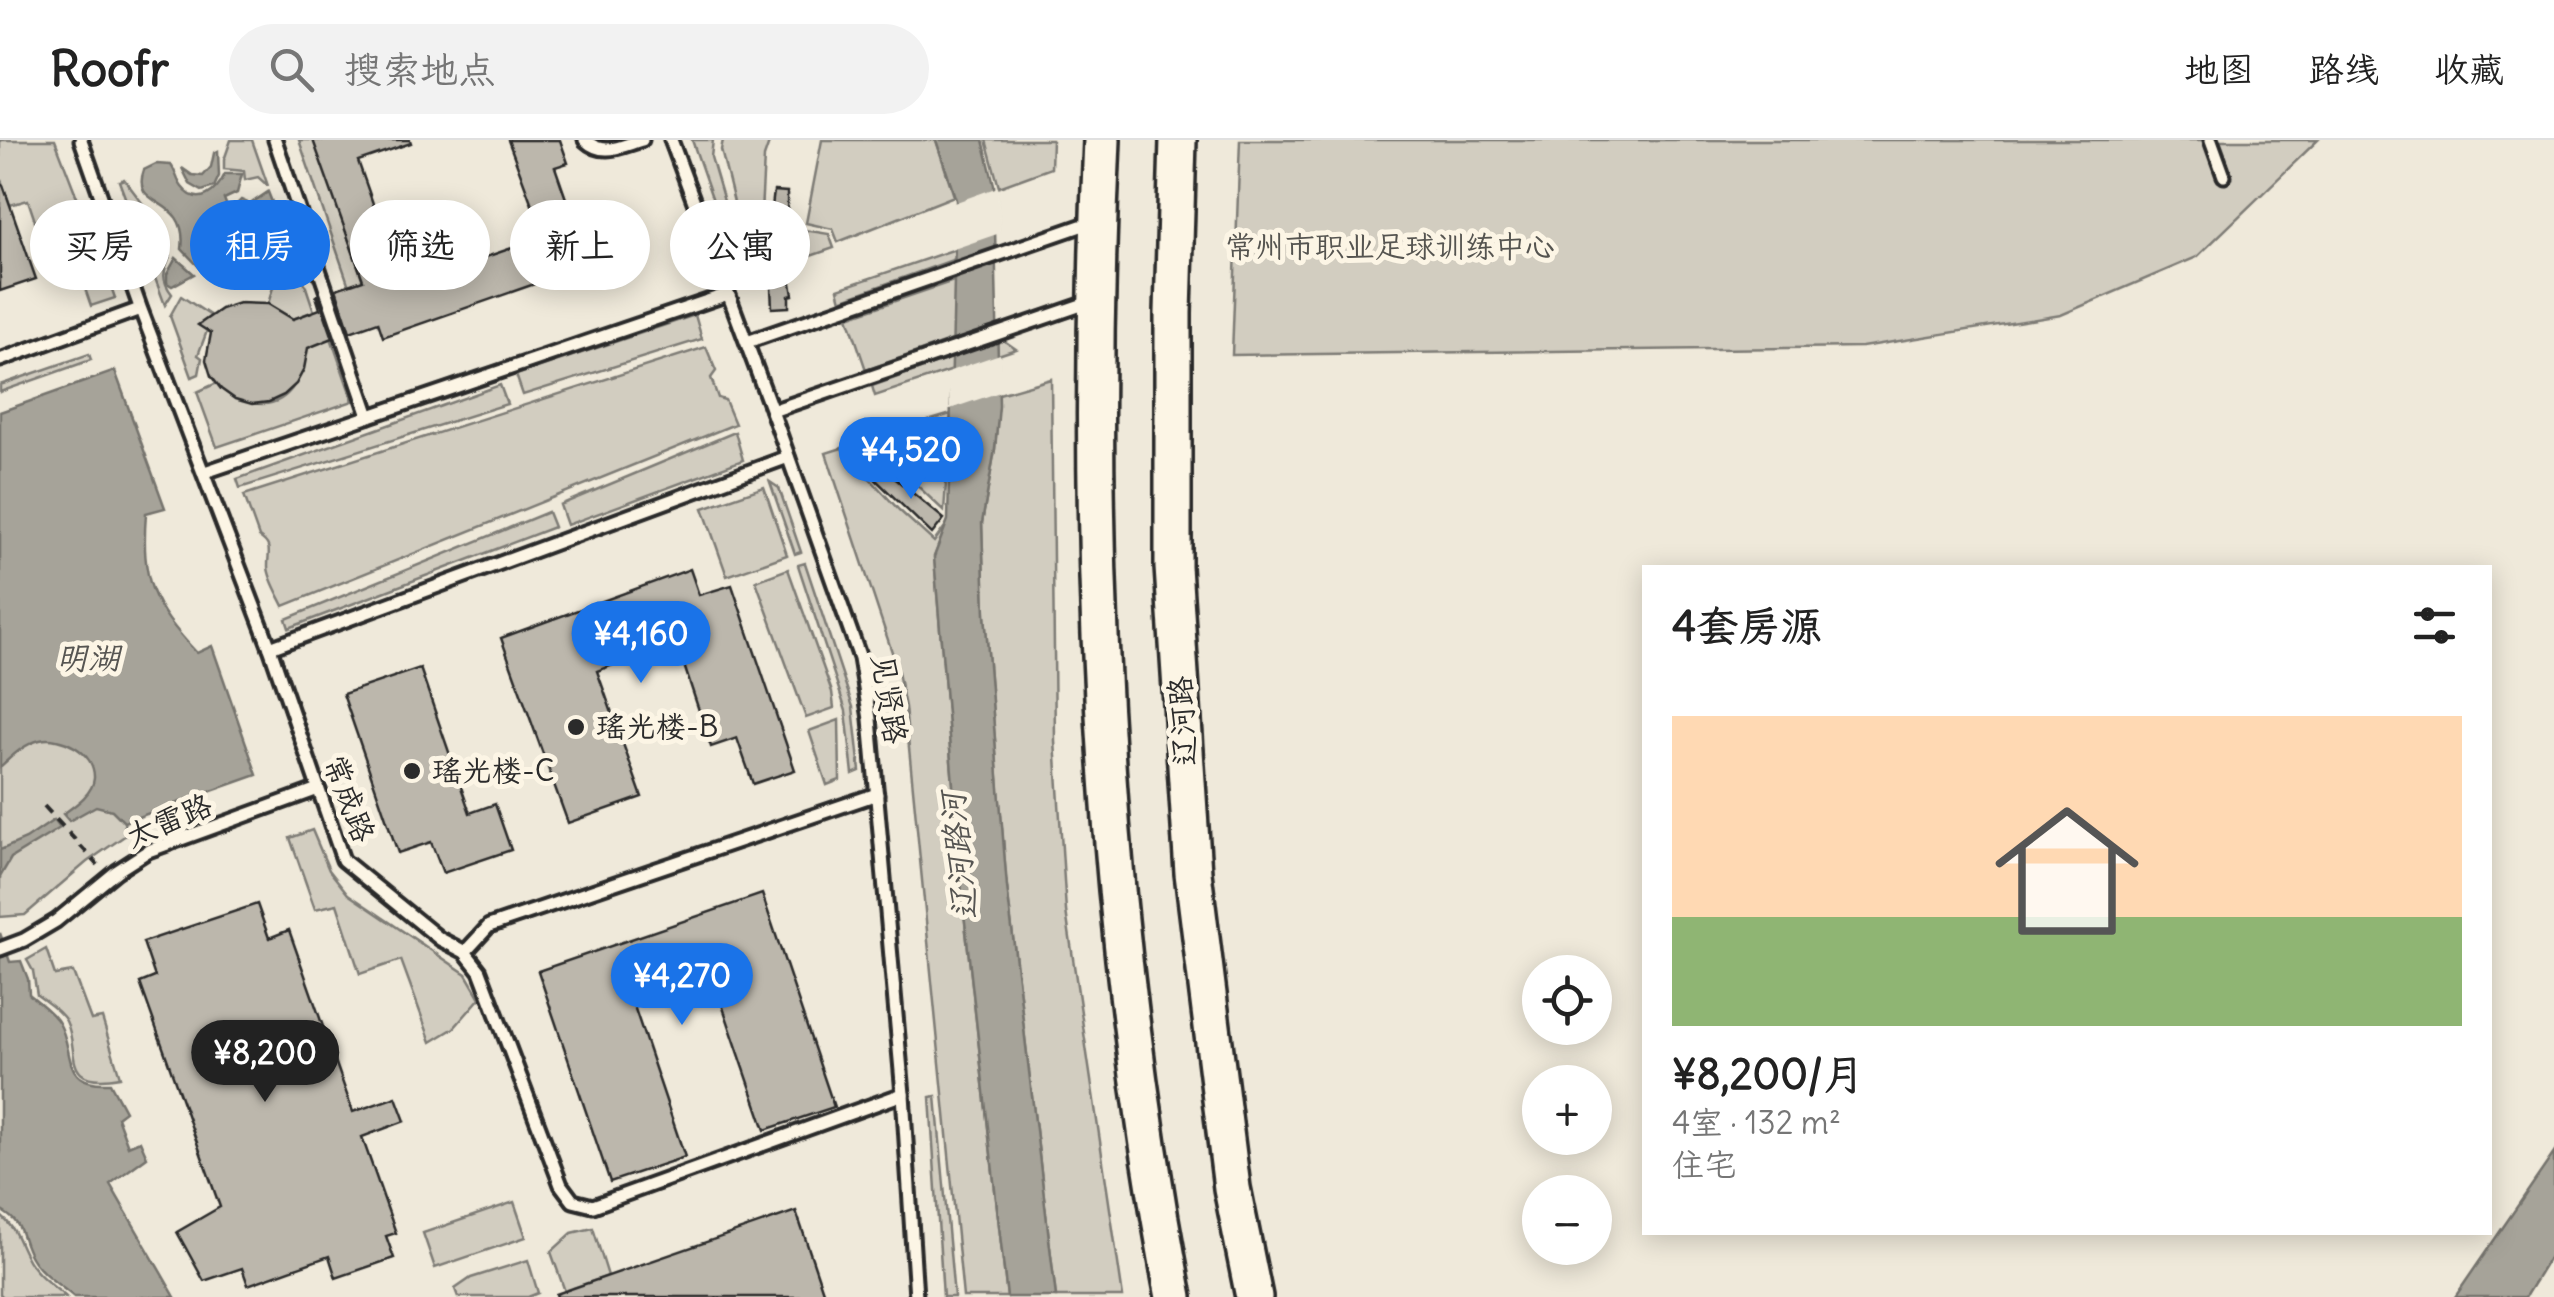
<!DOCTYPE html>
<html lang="zh">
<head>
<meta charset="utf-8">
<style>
  body { margin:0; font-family:Delius,"LXGW WenKai TC",sans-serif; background:#f2f2f2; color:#222; height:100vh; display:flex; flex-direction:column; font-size:38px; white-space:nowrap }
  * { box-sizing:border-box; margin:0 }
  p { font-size:32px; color:#767676 }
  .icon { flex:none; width:55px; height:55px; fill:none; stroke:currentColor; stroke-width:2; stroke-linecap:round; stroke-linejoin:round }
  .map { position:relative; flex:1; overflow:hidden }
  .details { position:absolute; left:1642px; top:425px; width:850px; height:670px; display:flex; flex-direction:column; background:#fff; border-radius:0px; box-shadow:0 5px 25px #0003 }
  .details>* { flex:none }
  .hud { position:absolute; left:30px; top:60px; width:950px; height:90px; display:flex; gap:20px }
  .buttons { position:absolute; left:1522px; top:815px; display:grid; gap:20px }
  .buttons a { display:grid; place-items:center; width:90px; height:90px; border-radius:50%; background:#fff; box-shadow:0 5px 25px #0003; font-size:50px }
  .price { position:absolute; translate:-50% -85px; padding:0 22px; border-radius:35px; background:#1a73e8; color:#fff; font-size:32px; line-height:65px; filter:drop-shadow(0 2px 5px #0008) }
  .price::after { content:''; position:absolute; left:50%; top:60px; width:30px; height:22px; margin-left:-15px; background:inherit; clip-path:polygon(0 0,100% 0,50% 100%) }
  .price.current { background:#222; color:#fff }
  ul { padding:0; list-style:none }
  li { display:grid; align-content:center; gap:20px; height:530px; padding:0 30px }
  li span { display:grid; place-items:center; height:310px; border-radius:0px; color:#555 }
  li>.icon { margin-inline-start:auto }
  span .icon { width:180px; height:180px; fill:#fffc; stroke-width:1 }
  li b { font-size:42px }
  h2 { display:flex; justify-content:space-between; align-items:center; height:120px; padding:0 30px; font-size:42px }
  .tag { padding:0 35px; border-radius:45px; background:#fff; box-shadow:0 5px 25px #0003; font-size:35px; line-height:90px }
  .tag.current { background:#1a73e8; color:#fff }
  header { display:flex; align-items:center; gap:60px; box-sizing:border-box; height:140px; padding:0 50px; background:#fff; border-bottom:2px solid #e0e0e0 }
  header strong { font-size:48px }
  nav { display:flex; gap:55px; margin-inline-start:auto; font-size:35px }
  .search { width:700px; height:90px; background:#f2f2f2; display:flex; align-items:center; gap:25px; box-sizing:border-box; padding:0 35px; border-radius:55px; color:#767676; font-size:38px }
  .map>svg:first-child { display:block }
</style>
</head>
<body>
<header>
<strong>Roofr</strong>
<div class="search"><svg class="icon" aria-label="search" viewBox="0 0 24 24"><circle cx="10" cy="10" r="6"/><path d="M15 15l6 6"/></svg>搜索地点</div>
<nav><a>地图</a><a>路线</a><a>收藏</a></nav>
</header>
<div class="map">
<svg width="2554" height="1157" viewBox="0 0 2554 1157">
  <rect width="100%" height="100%" fill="#efe9da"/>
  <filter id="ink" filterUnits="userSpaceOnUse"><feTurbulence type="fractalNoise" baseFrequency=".01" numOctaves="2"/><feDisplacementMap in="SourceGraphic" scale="20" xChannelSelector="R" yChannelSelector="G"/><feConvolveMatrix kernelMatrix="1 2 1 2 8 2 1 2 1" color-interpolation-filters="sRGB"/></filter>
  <g filter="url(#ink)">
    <g fill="#d2cdc0" stroke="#7e7c76" stroke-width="2.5">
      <path d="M 0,0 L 55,0 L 85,78 L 39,93 L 28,60 L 10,65 L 0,37 Z"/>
      <path d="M 231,0 L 252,0 L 268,46 L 258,37 L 245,40 L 244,31 L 224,29 L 224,20 Z"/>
      <path d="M 299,0 L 315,0 L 366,150 L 352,155 Z"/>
      <path d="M 692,0 L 713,0 L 711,17 L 743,126 L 736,127 Z"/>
      <path d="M 723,0 L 770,0 L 764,17 L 758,129 L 751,131 L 721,10 Z"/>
      <path d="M 822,0 L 936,0 L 954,56 L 838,102 L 833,89 L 806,83 Z"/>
      <path d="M 986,0 L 1052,0 L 1051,28 L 999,47 Z"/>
      <path d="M 1240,0 L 2318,0 L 2197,117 L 2061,175 L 1862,207 L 1232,215 Z"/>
      <path d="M 124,39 L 149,72 L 151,94 L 170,116 C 163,132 161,140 172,154 L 165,165 L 119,41 Z"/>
      <path d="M 798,89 L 829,94 L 834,108 L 799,120 Z"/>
      <path d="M 94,97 L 115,158 L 91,166 L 70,105 Z"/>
      <path d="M 979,101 L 972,113 L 841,160 L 838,149 Z"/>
      <path d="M 282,118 L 297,120 L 314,171 L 293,179 L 268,164 Z"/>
      <path d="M 977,133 L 995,185 L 866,230 L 848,177 Z"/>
      <path d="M 181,156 L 211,176 L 200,186 L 207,191 L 198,215 L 202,218 L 199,234 L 192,237 L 170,176 Z"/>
      <path d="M 695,175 L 702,199 L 523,255 L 516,235 Z"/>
      <path d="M 328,189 L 353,261 L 217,307 L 197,252 L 217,243 C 227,249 241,261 253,263 C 292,271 308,227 306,197 Z"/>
      <path d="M 1003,200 L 1016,209 L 875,256 L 872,246 Z"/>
      <path d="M 706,207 L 716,231 L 711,238 L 718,258 L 725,260 L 735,284 L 284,466 C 279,455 268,438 268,426 C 268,412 273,406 259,397 L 244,355 Z"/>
      <path d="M 89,214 L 91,220 L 0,252 L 0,245 Z"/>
      <path d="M 1051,239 L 1055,601 L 1066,771 L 1123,1157 L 1056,1157 L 1006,738 L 985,475 L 982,383 L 995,309 L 999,254 Z"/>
      <path d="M 500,245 L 507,264 L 240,348 L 237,339 Z"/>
      <path d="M 951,274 L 944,371 L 868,299 Z"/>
      <path d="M 735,292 L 743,320 L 567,385 L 560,365 Z"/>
      <path d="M 842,308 L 899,370 L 934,402 L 947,384 L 934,417 L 963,764 L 1007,1157 L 963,1157 L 905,567 L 897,527 L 826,313 Z"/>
      <path d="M 770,342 L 779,348 L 801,412 L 795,414 Z"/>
      <path d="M 764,347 L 787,415 L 727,436 L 703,368 Z"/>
      <path d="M 548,372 L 554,387 L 289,488 L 286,479 Z"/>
      <path d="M 805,423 L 853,567 L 860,631 L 853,634 L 846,571 L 798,425 Z"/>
      <path d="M 788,429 L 832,552 L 834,568 L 806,578 L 756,441 Z"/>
      <path d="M 839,580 L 840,640 L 827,645 L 809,591 Z"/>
      <path d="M 57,586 L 90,614 L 112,669 L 124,682 L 126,695 L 87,722 L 25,775 L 0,777 L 0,616 Z"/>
      <path d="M 312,690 L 329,730 L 348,754 L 466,834 L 480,858 L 454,888 L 431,902 L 401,820 L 360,834 L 337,764 L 315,769 L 290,698 Z"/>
      <path d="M 46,809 L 55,835 L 73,832 L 91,880 L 102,878 L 120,937 C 59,948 81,912 66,881 C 60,870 46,862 37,855 L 33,831 L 27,820 Z"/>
      <path d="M 936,956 L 954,1157 L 943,1157 L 930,957 Z"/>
      <path d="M 514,1062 L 526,1097 L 435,1128 L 423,1093 Z"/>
      <path d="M 0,1075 C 16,1088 17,1099 26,1116 C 34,1133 52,1145 66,1157 L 3,1157 L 0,1154 Z"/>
      <path d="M 593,1088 L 608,1136 L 573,1148 L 567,1157 L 551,1112 L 572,1093 Z"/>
      <path d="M 528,1120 L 538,1153 L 528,1157 L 458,1157 L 455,1149 L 471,1138 Z"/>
    </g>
    <g fill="#a6a399" stroke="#75736d" stroke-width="2.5">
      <path d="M 936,0 L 983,0 L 994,45 L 999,266 L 995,309 L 982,383 L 985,475 L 1007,747 L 1056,1157 L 1007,1157 L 963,764 L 934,417 L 948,380 L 956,60 Z"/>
      <path d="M 218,11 L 219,36 L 214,47 L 202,51 L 190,44 L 182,28 L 192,35 L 203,36 L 211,27 L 214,13 Z"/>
      <path d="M 156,24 L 171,25 C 176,32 177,41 182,47 C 199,69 217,51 225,34 L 242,34 L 237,53 L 224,59 L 230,74 L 219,78 L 221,90 L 210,95 L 218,116 L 200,128 L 182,109 C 189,53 129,71 144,30 Z"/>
      <path d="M 268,52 L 277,75 L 261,105 L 226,114 L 221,100 L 235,94 L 230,82 L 242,77 L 236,65 L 241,60 L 250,64 Z"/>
      <path d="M 176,118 L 194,134 L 172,146 L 167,143 L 167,134 Z"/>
      <path d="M 115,231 L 165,368 L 146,373 C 141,440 151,464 197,513 L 212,506 L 257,635 L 124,682 L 112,670 L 96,666 L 69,681 L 63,674 C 74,666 93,654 94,638 C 95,612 61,595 40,600 C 24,604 12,616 0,627 L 0,272 Z"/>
      <path d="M 54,680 L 60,688 L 11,718 L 0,737 L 0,710 L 26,699 Z"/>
      <path d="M 0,793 L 10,822 L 21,821 L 28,839 L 29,854 C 39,863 53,872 59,883 C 76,913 59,945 110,943 L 125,971 L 117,977 L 128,1006 L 140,1001 L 147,1017 L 110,1044 L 175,1157 L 74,1157 C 60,1145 40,1133 31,1117 C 19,1096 26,1084 0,1070 Z"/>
      <path d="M 2554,1013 L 2554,1110 L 2525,1157 L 2455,1157 Z"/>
    </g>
    <g fill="#efe9da">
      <path d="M 998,47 L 1000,93 L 951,110 L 951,64 Z"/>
      <path d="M 1000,214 L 1000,252 L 950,269 L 950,231 Z"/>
    </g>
    <g fill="#bcb7ac" stroke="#2b2b2b" stroke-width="2.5">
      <path d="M 313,0 L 410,0 L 411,3 L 358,21 L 402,146 L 544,97 L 508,0 L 560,0 L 568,23 L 555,27 L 589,125 L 383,197 L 378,182 L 350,192 L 336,149 L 363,140 Z"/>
      <path d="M 0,45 L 3,45 L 36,139 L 0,151 Z"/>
      <path d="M 774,51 L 787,52 L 788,125 L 793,155 L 789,156 L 789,167 L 772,168 L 768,83 L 770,83 Z"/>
      <path d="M 318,155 L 333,198 L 308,208 L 304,229 L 296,244 L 284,255 L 269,262 L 252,264 L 235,259 L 221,249 L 211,236 L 206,220 L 211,193 L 198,185 L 221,169 L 239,163 L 268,164 L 293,179 L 320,169 L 316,156 Z"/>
      <path d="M 885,330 L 944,379 L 932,394 L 876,340 Z"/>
      <path d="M 690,429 L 699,455 L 732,445 L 795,630 L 753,644 L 737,598 L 711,607 L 676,501 L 597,531 L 642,657 L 568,683 L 501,498 Z"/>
      <path d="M 420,528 L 470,673 L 495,664 L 511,710 L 443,733 L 431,702 L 398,713 L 343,554 Z"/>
      <path d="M 762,754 L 834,967 L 765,990 L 713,838 L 634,866 L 685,1017 L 610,1042 L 538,831 Z"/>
      <path d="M 257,764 L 269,798 L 289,790 L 353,972 L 396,957 L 405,981 L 362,997 L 396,1093 L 386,1096 L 394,1118 L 336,1138 L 329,1116 L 248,1145 L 242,1128 L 204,1141 L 177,1092 L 220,1067 L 140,843 L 155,837 L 143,802 Z"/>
      <path d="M 796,1071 L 825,1157 L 557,1157 L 556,1154 Z"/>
    </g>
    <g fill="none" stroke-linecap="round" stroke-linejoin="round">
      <g stroke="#2b2b2b" stroke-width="19">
        <g id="lane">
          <path d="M 81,0 L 141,170 L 270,508 L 343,720 L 440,799 L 465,812 L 480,831 L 561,1045 L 573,1061 L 593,1066 L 903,954"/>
          <path d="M 275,0 L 369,276"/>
          <path d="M 585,0 C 603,17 621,6 642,0"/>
          <path d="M 671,0 L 772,271 L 860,518 L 870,579 L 903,954 L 916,1157"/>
          <path d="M 2211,0 L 2224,36"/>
          <path d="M 747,202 L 1095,81"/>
          <path d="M 0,220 L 140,169"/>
          <path d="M 772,271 L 1090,162"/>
          <path d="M 205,332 L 728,154"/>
          <path d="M 270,508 L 788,317"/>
          <path d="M 0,809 L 24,800 L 56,781 L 117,731 L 148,711 L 318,649"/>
          <path d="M 465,812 L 489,786 L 877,654"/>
        </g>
      </g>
      <g stroke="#2b2b2b" stroke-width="42">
        <g id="primary">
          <path d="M 1102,0 C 1084,386 1102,777 1174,1157"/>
          <path d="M 1178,0 L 1173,173 L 1173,427 L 1193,733 L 1232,1048 L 1254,1157"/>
        </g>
      </g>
      <path stroke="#2b2b2b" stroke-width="4" stroke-dasharray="10 8" stroke-linecap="butt" d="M 44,666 L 98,725"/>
      <use href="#lane" stroke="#fcf5e5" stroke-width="11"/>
      <use href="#primary" stroke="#fcf5e5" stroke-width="35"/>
    </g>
  </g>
  <g fill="#2b2b2b" stroke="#fcf5e5" stroke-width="4">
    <circle cx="576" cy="587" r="10"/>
    <circle cx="412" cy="631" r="10"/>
  </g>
  <g text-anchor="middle" stroke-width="10" stroke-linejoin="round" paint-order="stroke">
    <g font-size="30" fill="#555450" stroke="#fcf5e5">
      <text x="1390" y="117">常州市职业足球训练中心</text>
    </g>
    <g font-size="30" fill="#2b2b2b" stroke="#fcf5e5">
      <text transform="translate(889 559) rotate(81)" y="10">见贤路</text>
      <text transform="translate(1183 581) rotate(-94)" y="10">辽河路</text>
      <text transform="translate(349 659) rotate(69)" y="10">常成路</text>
      <text transform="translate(169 681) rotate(-23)" y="10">太雷路</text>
    </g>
    <g font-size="30" fill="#2b2b2b" stroke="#fcf5e5" text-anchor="start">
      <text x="596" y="597">瑶光楼-B</text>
      <text x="432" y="641">瑶光楼-C</text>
    </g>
    <g font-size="32" font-style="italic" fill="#565552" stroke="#fcf5e5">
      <text x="88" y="529">明湖</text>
      <text transform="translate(959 716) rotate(-96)" y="11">辽河路河</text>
    </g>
  </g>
</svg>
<div class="buttons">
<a><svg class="icon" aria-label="locate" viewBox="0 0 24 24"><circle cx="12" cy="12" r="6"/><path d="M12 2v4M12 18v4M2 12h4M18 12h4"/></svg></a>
<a>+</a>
<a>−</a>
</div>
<b class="price" style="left:911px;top:362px">¥4,520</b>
<b class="price" style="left:641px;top:546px">¥4,160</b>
<b class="price" style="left:682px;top:888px">¥4,270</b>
<b class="price current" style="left:265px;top:965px">¥8,200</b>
<div class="hud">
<a class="tag">买房</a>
<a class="tag current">租房</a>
<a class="tag">筛选</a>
<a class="tag">新上</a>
<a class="tag">公寓</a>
</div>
<section class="details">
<h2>4套房源<svg class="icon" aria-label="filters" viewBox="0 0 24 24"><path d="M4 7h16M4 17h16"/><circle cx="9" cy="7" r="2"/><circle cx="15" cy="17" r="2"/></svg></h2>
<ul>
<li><span style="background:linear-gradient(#ffd9b3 65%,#8fb573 0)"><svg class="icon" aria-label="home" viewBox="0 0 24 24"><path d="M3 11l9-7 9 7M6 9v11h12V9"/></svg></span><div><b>¥8,200/月</b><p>4室 · 132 m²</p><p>住宅</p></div></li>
</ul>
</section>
</div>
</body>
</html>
